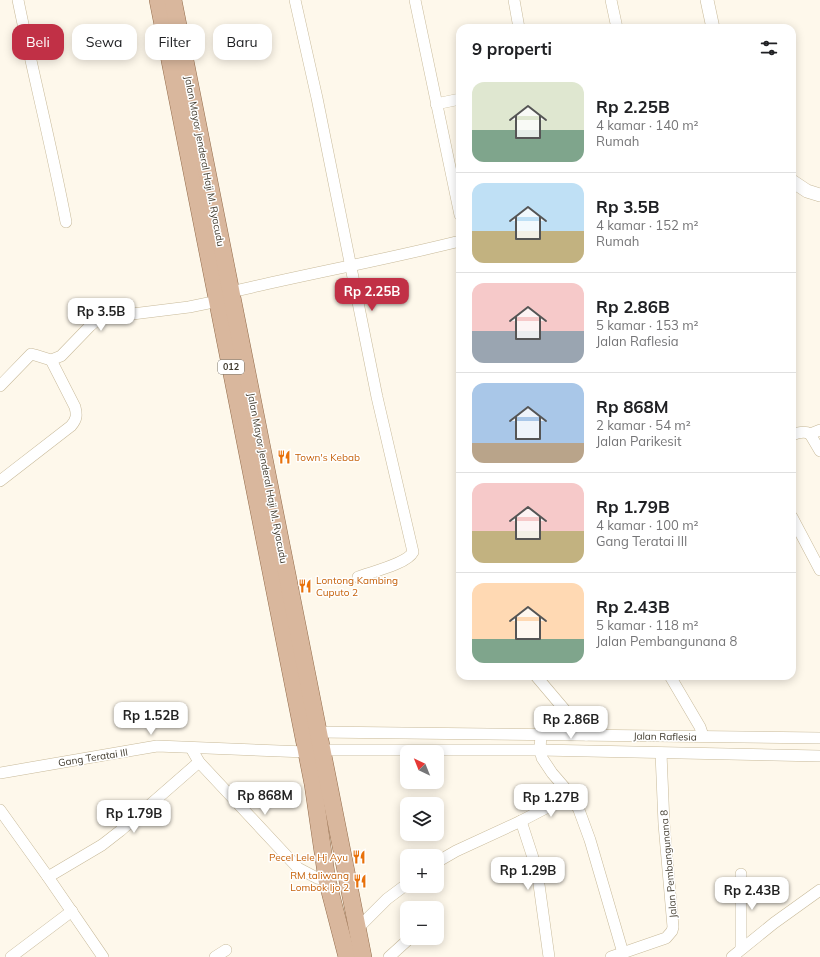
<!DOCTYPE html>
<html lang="id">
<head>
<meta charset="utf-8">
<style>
  body { margin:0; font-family:Mulish,sans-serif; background:#f2f2f2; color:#202124; height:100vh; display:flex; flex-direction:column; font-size:15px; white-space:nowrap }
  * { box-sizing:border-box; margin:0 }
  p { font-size:13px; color:#757577 }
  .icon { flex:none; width:22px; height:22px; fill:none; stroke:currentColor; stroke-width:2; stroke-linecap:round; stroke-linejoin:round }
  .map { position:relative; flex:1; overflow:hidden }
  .drawer { position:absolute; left:456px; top:24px; width:340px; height:656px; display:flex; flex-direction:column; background:#fff; border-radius:12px; box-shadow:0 2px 10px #0003 }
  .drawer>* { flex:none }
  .banner { position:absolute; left:12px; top:24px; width:380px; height:36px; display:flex; gap:8px }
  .needle { width:26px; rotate:317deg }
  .tools { position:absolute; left:400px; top:745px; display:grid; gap:8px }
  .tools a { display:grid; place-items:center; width:44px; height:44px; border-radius:8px; background:#fff; box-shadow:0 2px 10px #0003; font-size:20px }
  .price { position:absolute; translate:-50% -34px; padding:0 9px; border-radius:8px; background:#fff; color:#222; font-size:13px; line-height:26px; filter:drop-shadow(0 1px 2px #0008) }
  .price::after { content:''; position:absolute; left:50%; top:24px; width:12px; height:9px; margin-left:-6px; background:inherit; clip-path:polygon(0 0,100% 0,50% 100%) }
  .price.current { background:#c13046; color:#fff }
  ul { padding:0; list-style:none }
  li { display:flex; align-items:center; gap:12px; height:100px; padding:0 16px }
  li+li { border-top:1px solid #e0e0e0 }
  li span { display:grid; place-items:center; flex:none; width:112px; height:80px; border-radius:12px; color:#555 }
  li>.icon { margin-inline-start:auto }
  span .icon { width:48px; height:48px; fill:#fffc; stroke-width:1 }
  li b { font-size:17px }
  h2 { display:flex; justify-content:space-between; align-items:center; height:48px; padding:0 16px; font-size:17px }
  .chip { padding:0 14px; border-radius:12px; background:#fff; box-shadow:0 2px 10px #0003; font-size:14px; line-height:36px }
  .chip.current { background:#c13046; color:#fff }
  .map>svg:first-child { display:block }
</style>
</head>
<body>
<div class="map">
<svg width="820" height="957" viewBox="0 0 820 957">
  <rect width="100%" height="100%" fill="#fef8eb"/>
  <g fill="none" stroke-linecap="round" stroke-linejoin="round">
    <g stroke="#c8ba9a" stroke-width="12">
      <g id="minor">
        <path d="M 18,0 C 33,74 52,148 66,222"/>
        <path d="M 295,0 L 317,98 L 377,397 L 413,552 C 407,564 371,572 358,577"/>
        <path d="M 415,0 L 460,215"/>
        <path d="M 514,0 L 519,28"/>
        <path d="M 611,0 L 617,28"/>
        <path d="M 436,104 L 460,99"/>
        <path d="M 231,292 C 307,274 384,260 460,241"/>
        <path d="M 0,386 L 31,354 L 35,355 L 51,360 L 61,356 L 90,326 L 96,321 L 108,317 L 189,307 L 218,301"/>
        <path d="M 810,434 L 820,451"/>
        <path d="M 792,435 C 797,433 805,431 810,434 L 820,430"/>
        <path d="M 0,481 L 71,426 C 77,419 77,415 75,407 L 51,360"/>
        <path d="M 792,517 L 820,570"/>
        <path d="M 536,676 L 586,735"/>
        <path d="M 670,676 L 700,727 L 703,736"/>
        <path d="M 318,732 L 820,738"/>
        <path d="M 541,734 L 540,750 L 542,758 L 552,773 L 571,795 L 579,810 L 590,840 L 623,953"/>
        <path d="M 191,748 L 199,762 L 298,868 L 317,878 L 327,880"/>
        <path d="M 322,750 L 540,750 L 820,756"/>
        <path d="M 0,773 L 157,746 L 306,752"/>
        <path d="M 0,810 L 48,877 L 103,957"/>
        <path d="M 521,821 L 537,870 L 549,957"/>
        <path d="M 437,862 L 456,851 L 521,821 L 571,795"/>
        <path d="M 741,874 L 741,948"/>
        <path d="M 48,877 L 102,845 L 120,831 L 199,762"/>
        <path d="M 357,929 L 387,899 L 407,884"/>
        <path d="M 11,957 L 72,911"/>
        <path d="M 215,957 L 226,950"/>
        <path d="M 389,957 L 410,938"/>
        <path d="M 611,957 L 666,938 L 672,931 L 673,927 L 664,824 L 661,753"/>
        <path d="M 732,957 L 774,923 L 820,890"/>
      </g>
    </g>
    <g stroke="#c8ba9a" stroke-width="14">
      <g id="tertiary">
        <path d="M 707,0 L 713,28"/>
        <path d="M 792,181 L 807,191 L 820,195"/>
      </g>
    </g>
    <g stroke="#936c4b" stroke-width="18">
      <g id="primary">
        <path d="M 158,0 L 313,784 L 327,880 L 347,957"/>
        <path d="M 173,0 L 363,957"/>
      </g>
    </g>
    <use href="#minor" stroke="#fff" stroke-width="11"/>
    <use href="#tertiary" stroke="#fff" stroke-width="13"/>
    <use href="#primary" stroke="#d9b79d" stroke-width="17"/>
  </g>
  <defs>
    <g id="restaurant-bare" transform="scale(1.08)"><path d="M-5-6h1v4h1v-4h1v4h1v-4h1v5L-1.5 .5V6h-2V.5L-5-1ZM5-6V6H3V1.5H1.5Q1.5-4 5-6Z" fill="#e8710a" stroke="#fff" stroke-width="2.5" paint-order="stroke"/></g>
  </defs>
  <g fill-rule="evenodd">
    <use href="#restaurant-bare" x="284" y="457"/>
    <use href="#restaurant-bare" x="305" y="586"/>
    <use href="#restaurant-bare" x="359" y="857"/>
    <use href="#restaurant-bare" x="360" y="881"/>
  </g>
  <g text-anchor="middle" stroke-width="3" stroke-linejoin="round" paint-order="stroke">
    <rect fill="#fff" stroke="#79746b" stroke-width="1" x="218" y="360" width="26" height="14" rx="3"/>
    <g font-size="9" font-weight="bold" fill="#3f392c">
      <text x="231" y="370">012</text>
    </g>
    <g font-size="10" fill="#3f392c" stroke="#fff">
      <text transform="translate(205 161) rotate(79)" y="4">Jalan Mayor Jenderal Haji M. Ryacudu</text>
      <text transform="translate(268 478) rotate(79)" y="4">Jalan Mayor Jenderal Haji M. Ryacudu</text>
      <text transform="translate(665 736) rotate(1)" y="4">Jalan Raflesia</text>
      <text transform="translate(93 757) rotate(-9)" y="4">Gang Teratai III</text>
      <text transform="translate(668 864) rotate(-95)" y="4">Jalan Pembangunana 8</text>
    </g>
    <g font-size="10" fill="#c56008" stroke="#fff" text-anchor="start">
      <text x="295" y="461">Town's Kebab</text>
      <text x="316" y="584">Lontong Kambing<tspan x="316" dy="12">Cuputo 2</tspan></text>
      <text x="348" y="861" text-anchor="end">Pecel Lele Hj Ayu</text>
      <text x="349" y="879" text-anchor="end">RM taliwang<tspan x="349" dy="12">Lombok Ijo 2</tspan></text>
    </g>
  </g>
</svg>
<div class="tools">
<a><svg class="needle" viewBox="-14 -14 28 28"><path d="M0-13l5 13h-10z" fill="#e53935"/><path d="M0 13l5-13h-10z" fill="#757577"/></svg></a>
<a><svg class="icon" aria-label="layers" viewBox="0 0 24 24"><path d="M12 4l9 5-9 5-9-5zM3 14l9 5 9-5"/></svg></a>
<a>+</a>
<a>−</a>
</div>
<b class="price current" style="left:372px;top:312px">Rp 2.25B</b>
<b class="price" style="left:101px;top:332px">Rp 3.5B</b>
<b class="price" style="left:151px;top:736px">Rp 1.52B</b>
<b class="price" style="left:571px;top:740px">Rp 2.86B</b>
<b class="price" style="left:265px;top:816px">Rp 868M</b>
<b class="price" style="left:551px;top:818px">Rp 1.27B</b>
<b class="price" style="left:134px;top:834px">Rp 1.79B</b>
<b class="price" style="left:528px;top:891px">Rp 1.29B</b>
<b class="price" style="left:752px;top:911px">Rp 2.43B</b>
<div class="banner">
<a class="chip current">Beli</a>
<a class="chip">Sewa</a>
<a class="chip">Filter</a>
<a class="chip">Baru</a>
</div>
<section class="drawer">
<h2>9 properti<svg class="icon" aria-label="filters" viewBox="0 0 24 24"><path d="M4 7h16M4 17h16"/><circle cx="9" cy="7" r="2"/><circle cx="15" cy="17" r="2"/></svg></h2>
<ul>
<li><span style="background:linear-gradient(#dfe7d0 60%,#7fa58c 0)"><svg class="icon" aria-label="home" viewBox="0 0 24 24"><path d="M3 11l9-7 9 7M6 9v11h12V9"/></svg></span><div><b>Rp 2.25B</b><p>4 kamar · 140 m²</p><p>Rumah</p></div></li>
<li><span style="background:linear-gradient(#bfe0f5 60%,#c2b280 0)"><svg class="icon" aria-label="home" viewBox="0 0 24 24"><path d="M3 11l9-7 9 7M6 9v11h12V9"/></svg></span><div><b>Rp 3.5B</b><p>4 kamar · 152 m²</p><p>Rumah</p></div></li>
<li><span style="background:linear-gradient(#f6c9c9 60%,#9aa5b1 0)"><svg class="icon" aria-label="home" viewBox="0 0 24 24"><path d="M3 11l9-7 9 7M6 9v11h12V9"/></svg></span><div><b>Rp 2.86B</b><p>5 kamar · 153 m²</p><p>Jalan Raflesia</p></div></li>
<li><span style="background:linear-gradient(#a9c7e8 75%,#b9a48a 0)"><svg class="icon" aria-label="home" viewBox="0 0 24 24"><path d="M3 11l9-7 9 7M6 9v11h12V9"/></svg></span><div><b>Rp 868M</b><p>2 kamar · 54 m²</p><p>Jalan Parikesit</p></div></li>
<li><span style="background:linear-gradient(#f6c9c9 60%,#c2b280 0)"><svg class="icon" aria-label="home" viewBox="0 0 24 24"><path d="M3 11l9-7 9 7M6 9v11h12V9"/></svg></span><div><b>Rp 1.79B</b><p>4 kamar · 100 m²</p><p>Gang Teratai III</p></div></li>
<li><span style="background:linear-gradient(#ffd9b3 70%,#7fa58c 0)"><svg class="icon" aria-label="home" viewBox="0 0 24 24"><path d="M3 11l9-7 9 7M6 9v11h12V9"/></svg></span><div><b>Rp 2.43B</b><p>5 kamar · 118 m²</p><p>Jalan Pembangunana 8</p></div></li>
</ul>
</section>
</div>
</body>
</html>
